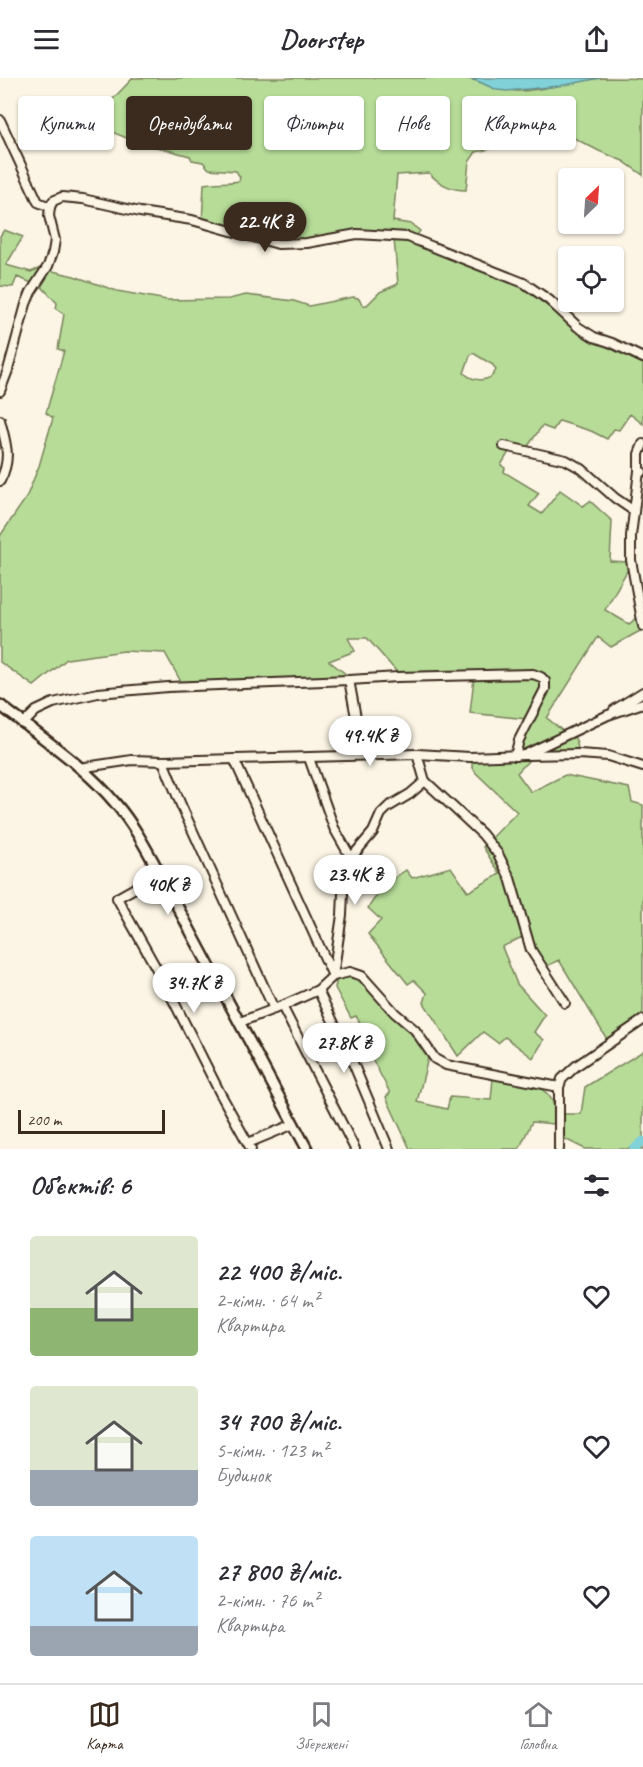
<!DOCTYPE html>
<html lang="uk">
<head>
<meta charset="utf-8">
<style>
  body { margin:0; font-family:Caveat,sans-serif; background:#f7f7f7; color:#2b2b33; height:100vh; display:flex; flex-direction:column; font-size:22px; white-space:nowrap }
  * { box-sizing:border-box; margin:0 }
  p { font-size:20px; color:#7c7c81 }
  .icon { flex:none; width:33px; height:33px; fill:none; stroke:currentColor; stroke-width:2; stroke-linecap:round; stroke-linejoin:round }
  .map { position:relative; height:1071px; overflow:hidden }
  .sheet { display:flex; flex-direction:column; background:#fff; flex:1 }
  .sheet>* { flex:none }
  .hud { position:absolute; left:18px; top:18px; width:608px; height:54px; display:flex; gap:12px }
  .needle { width:39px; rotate:25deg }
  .controls { position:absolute; left:558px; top:90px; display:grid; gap:12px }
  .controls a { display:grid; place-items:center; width:66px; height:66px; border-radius:6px; background:#fff; box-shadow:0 2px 4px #0004; font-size:30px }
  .scale { position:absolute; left:18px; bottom:15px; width:147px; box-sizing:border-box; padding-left:6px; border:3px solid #3b2a1e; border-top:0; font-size:16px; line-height:21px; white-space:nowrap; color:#3b2a1e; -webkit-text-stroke:4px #fcf5e5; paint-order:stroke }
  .price { position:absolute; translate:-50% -51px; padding:0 14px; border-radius:21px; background:#fff; color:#222; font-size:20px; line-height:39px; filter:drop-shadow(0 2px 3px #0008) }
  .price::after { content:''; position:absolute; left:50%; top:36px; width:18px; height:14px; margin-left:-9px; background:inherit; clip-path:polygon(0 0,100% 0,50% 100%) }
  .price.on { background:#3b2a1e; color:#fff }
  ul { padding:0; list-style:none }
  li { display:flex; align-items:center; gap:18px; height:150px; padding:0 30px }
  li span { display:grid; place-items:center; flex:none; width:168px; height:120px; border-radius:6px; color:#555 }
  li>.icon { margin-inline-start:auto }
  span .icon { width:72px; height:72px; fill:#fffc; stroke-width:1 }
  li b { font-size:26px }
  h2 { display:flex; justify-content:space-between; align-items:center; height:72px; padding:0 30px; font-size:26px }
  .tag { padding:0 21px; border-radius:6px; background:#fff; box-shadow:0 2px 4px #0004; font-size:21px; line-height:54px }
  .tag.on { background:#3b2a1e; color:#fff }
  header { display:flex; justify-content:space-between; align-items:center; height:78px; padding:0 30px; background:#fff; font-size:27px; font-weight:800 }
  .tabs { display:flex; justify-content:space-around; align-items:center; height:84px; border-top:2px solid #e1e1e2; background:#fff; font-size:16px; color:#7c7c81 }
  .tabs a { display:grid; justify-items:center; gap:3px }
  .tabs .on { color:#3b2a1e }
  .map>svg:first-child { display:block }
</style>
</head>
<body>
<header><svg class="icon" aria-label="menu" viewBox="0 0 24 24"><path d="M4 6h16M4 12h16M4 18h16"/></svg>Doorstep<svg class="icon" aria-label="share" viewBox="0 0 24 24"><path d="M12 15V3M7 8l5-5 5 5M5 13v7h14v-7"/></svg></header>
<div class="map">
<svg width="643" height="1071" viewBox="0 0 643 1071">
  <rect width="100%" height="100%" fill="#fcf5e5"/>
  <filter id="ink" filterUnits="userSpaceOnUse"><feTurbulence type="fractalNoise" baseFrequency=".0167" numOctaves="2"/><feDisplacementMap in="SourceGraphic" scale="12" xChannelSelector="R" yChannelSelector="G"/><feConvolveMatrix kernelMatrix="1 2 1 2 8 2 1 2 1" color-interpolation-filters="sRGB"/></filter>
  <g filter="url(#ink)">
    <g fill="#b7dc98" stroke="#79835b" stroke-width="1.5" fill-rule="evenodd">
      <path d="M 133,0 L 462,0 C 482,2 499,13 520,13 C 547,12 574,2 602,0 C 615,0 629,0 643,1 L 643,97 L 623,83 L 599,73 L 576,61 L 536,47 L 509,46 L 503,50 L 499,69 L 476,74 L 469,84 L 466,112 C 451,112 439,106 429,95 L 397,97 L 393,143 L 411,146 L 420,153 L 414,162 L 519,207 L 593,262 L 643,286 L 643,346 L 630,336 L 619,352 L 614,351 L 607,361 L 591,353 L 559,343 L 553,352 L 542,348 L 524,374 L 510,372 L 501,387 L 505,390 L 504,394 L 539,415 L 529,428 L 542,436 L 560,412 L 583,428 L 590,423 L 612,443 L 610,483 L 627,484 L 628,491 L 605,532 L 629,546 L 638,539 L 640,553 L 611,569 L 598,559 L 547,640 L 564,654 L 571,651 L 577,665 L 579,679 L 529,682 L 517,695 L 531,714 L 565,697 L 629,710 L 632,724 L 643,727 L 643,944 L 611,968 L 559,882 L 541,891 L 522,859 L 502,869 L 517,906 L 545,937 L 534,954 L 544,962 L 533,980 L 505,959 L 498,965 L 483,954 L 458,978 L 424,925 L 427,915 L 414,902 L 408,906 L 368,856 L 381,842 L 368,830 L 384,807 L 406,792 L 412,800 L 451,789 L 468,814 L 500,796 L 483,769 L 517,734 L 476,695 L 472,688 L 472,674 L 515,674 L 526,641 L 470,635 L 474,600 L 403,601 L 367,560 L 348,560 L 355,573 L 329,583 L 355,603 L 185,611 L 165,575 L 124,573 L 67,581 L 34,608 L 0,584 L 0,458 L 26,420 L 39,388 L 53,340 L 46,335 L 64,273 L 58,271 L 64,236 L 56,231 L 57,225 L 42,209 L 17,199 L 13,209 L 0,208 L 0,158 L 4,152 L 23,159 L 6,187 L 31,194 L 40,190 L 74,198 L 117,213 L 167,222 L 229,221 L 246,217 L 294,223 L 309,228 L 353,219 L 358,220 L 363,227 L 367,227 L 380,214 L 398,206 L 394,161 L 358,159 L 298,167 L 202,146 L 204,106 C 215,104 230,105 239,103 L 240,99 L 236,93 L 209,91 L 203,84 L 192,82 L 190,78 L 134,63 L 102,50 L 113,33 L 109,25 ZM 473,275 L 493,287 L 496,292 C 490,305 474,304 464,295 L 470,278 Z"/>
      <path d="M 338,894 L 358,894 L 430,972 L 417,1024 L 447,1031 L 450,1019 L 491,1022 L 493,1000 C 523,1005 561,1004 554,1046 L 532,1044 L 519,1071 L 410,1071 L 386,1019 L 390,1015 L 364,965 L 369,960 L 356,938 L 351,940 L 335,910 Z"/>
      <path d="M 643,973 L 643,1071 L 585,1071 L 565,1061 L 562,1036 L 581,1036 L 585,1009 Z"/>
    </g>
    <path fill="#80d2d8" stroke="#648f8e" stroke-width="1.5" d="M 462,0 L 600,0 L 560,8 L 507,13 L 497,12 L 475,2 Z"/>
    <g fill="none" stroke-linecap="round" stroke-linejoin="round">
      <path stroke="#80d2d8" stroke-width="9" d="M 634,1071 L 643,1063"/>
      <g stroke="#3b2a1e" stroke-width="12">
        <g id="minor">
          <path d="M 0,42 L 38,124 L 50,129"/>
          <path d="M 0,313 L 8,292 L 26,226 L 31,214 L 48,188 L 53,174 L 55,162 L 49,138 L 50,129 L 53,123 L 62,119 L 83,121 L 140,134 L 192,142 L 278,166 L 307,165 L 357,156 L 408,159 L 524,205 L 549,222 L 578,249 L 594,259 L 612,265 L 643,280"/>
          <path d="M 0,342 C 6,366 12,380 0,403"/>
          <path d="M 504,368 L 566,382 L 582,391 L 615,420 L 634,433"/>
          <path d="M 639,393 L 631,458 L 631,482 L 643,548"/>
          <path d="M 642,394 L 639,393 L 639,376 L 643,366"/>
          <path d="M 349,602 L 398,599 L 533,596 L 541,599 L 545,603 L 545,611 L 519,662 L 515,678"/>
          <path d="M 614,632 L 643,614"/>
          <path d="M 23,646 L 36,633 L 53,625 L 98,615 L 168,609 L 349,602 L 363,677"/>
          <path d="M 525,677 L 579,676 L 608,678 L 643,689"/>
          <path d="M 309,680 L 334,750 L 351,780"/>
          <path d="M 234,681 L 333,898 L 350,894 L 362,898 L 395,935 L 415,952 L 435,981 L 446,987 L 559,1009"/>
          <path d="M 163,683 L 181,727 L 274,931"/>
          <path d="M 79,690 L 132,682 L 163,683 L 417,676 L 470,679 L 524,677 L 608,637 L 643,625"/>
          <path d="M 425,703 L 482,756 L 498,776 L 510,800 L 531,872 L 565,925"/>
          <path d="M 160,796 L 117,820 L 164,904 L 220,1015 L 251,1071"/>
          <path d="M 318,912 L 353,985 L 389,1071"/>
          <path d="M 282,928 L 355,1071"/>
          <path d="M 240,944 L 282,928 L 318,912 L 333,898 L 342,837 L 343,815 L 347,788 L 351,780 L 373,754 L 381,736 L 388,729 L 410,716 L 425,703 L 417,676"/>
          <path d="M 248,1065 L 294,1046"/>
          <path d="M 559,1071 L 559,1009 L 562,1001 L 576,988 L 643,942"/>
        </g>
      </g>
      <g stroke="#3b2a1e" stroke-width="14">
        <path id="major" d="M 0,627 C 39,658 84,687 116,726 C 134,747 147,772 160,796 L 307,1071"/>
      </g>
      <use href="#minor" stroke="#fcf5e5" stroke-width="8"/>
      <use href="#major" stroke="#fcf5e5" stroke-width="9"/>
    </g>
  </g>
</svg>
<div class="controls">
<a><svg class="needle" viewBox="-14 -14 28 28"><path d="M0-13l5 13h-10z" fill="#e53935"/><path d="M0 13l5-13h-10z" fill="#7c7c81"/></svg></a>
<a><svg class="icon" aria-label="locate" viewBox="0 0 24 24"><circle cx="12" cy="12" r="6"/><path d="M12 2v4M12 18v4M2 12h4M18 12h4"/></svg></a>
</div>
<div class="scale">200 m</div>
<b class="price on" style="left:265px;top:175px">22.4K ₴</b>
<b class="price" style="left:370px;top:689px">49.4K ₴</b>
<b class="price" style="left:355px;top:828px">23.4K ₴</b>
<b class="price" style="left:168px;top:838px">40K ₴</b>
<b class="price" style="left:194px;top:936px">34.7K ₴</b>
<b class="price" style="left:344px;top:996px">27.8K ₴</b>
<div class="hud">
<a class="tag">Купити</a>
<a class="tag on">Орендувати</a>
<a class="tag">Фільтри</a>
<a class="tag">Нове</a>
<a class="tag">Квартира</a>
</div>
</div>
<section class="sheet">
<h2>Об’єктів: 6<svg class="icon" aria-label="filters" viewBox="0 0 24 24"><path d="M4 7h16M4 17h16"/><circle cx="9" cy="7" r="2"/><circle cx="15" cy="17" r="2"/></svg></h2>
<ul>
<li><span style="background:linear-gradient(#dfe7d0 60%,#8fb573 0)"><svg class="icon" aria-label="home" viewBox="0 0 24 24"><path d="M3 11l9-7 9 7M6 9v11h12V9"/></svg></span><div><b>22 400 ₴/міс.</b><p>2-кімн. · 64 m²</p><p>Квартира</p></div><svg class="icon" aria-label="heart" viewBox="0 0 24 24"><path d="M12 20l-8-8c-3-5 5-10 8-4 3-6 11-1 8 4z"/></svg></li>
<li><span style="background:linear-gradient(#dfe7d0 70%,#9aa5b1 0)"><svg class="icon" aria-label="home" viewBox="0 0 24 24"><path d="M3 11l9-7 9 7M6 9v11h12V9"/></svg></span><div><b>34 700 ₴/міс.</b><p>5-кімн. · 123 m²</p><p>Будинок</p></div><svg class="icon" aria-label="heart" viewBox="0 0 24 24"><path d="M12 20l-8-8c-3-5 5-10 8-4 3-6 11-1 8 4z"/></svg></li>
<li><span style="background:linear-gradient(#bfe0f5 75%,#9aa5b1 0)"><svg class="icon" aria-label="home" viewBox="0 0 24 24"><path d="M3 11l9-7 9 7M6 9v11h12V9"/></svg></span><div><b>27 800 ₴/міс.</b><p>2-кімн. · 76 m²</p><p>Квартира</p></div><svg class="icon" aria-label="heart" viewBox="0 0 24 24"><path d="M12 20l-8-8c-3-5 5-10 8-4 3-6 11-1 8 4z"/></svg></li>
</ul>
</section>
<nav class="tabs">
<a class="on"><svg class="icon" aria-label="map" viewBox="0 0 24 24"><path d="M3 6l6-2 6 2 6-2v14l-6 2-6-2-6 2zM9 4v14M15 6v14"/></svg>Карта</a>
<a><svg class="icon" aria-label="saved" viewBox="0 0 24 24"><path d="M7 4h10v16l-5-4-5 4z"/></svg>Збережені</a>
<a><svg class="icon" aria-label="home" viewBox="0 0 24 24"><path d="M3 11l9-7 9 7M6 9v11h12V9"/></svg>Головна</a>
</nav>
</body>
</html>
